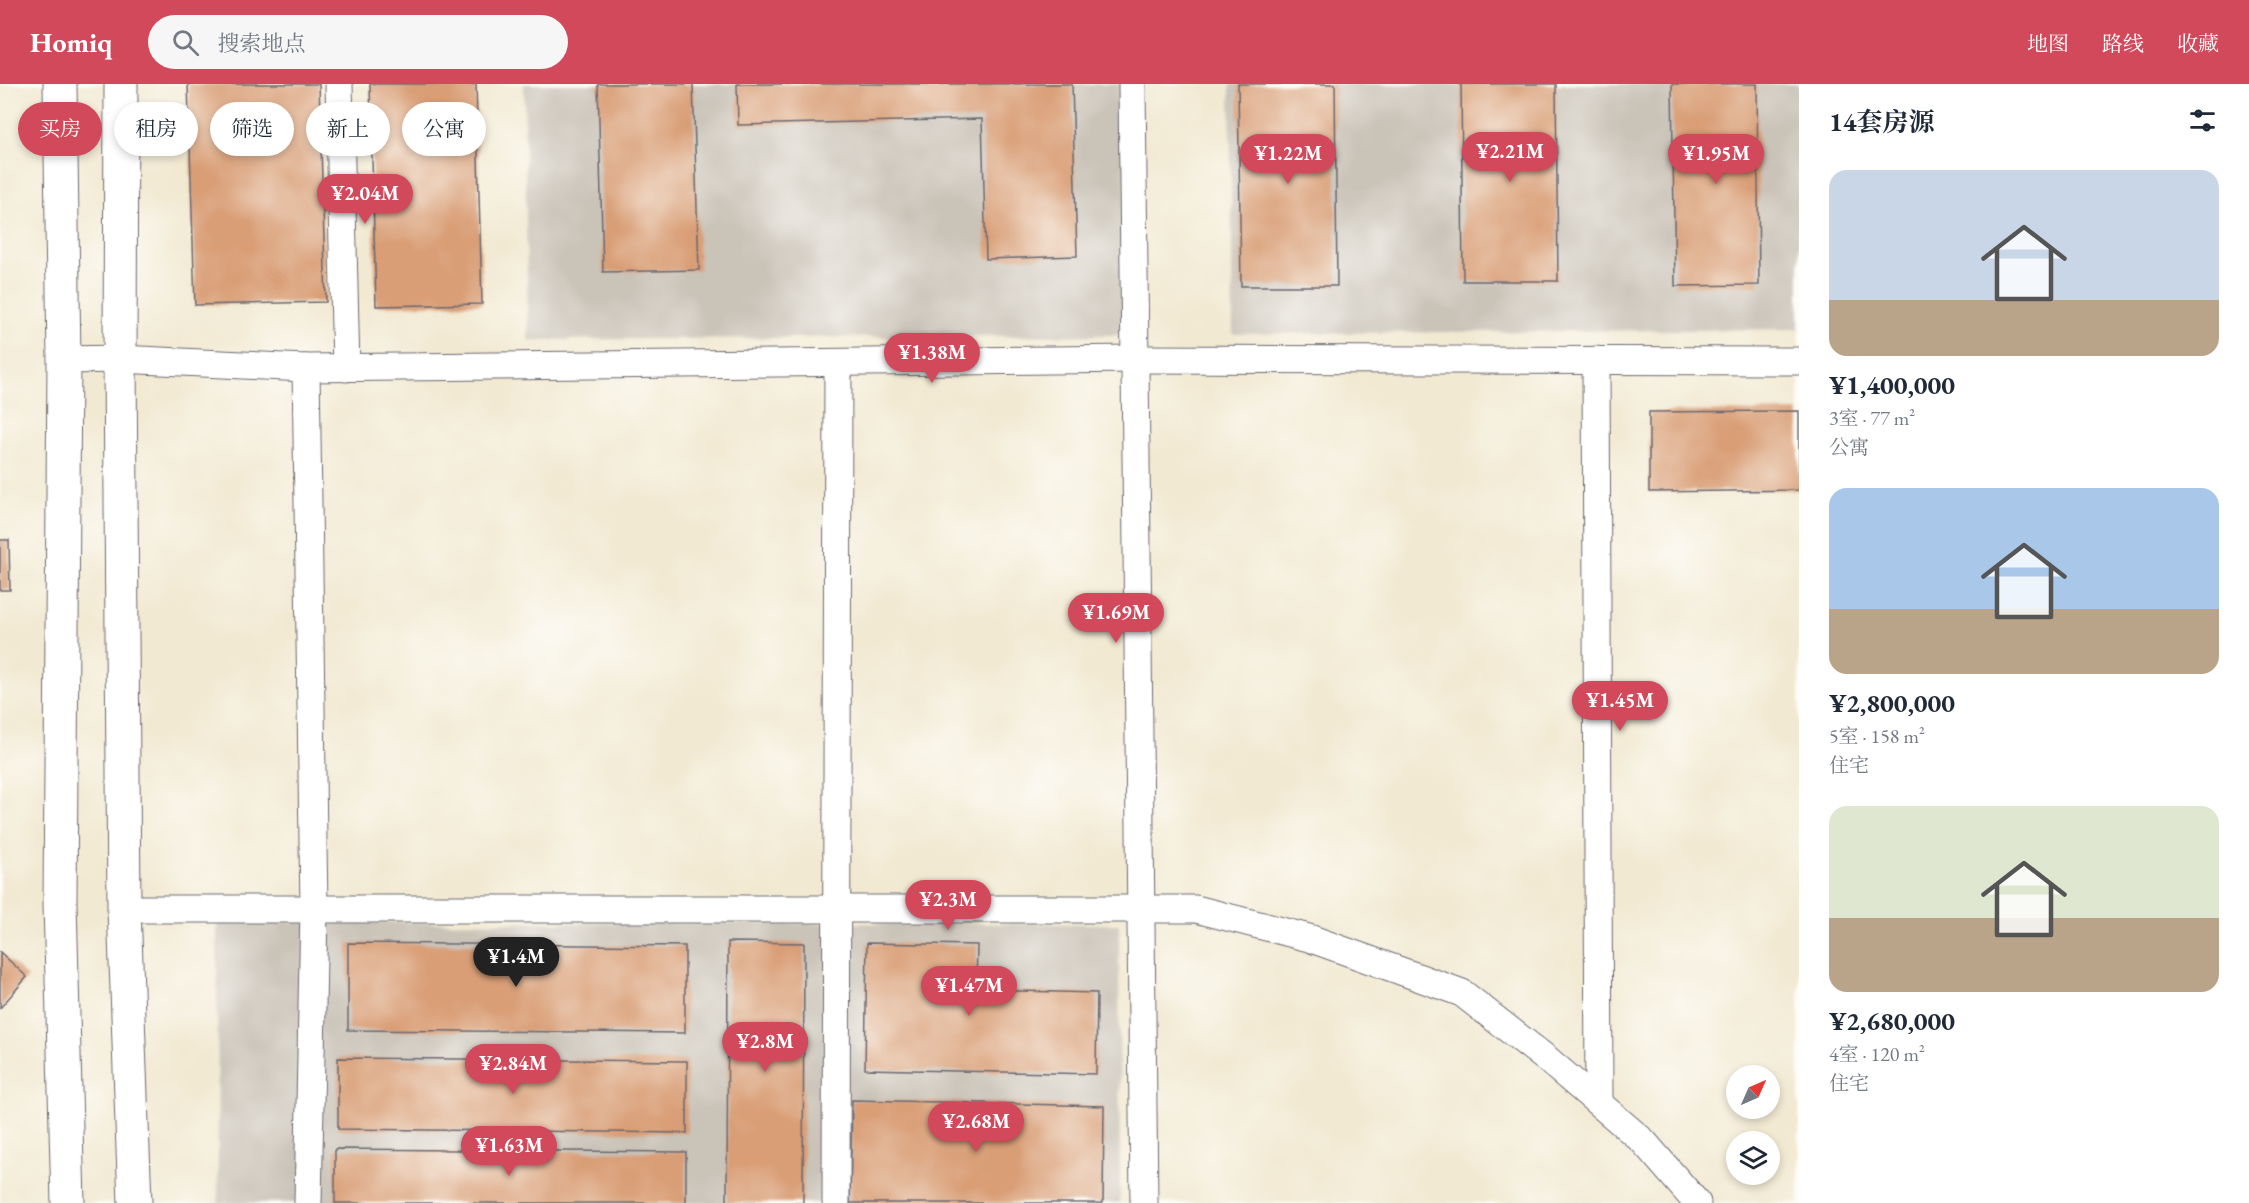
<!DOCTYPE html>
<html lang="zh">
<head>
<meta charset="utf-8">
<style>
  body { margin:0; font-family:"EB Garamond","Noto Serif SC",serif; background:#f6f6f7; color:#1f2937; height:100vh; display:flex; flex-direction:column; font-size:22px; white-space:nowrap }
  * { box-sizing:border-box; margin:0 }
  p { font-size:20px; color:#747a83 }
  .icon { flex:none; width:33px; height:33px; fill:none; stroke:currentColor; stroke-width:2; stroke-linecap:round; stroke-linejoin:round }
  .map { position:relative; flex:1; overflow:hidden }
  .side { display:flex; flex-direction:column; background:#fff; width:450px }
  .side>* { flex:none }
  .top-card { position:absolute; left:18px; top:18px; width:570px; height:54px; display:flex; gap:12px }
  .needle { width:39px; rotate:45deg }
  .fabs { position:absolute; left:1726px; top:981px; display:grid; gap:12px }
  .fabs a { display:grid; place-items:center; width:54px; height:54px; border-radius:50%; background:#fff; box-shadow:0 3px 9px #0003; font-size:30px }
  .price { position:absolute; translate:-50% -51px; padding:0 14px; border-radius:21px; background:#d1495b; color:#fff; font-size:20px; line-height:39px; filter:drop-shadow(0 2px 3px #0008) }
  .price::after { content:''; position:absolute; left:50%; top:36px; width:18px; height:14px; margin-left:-9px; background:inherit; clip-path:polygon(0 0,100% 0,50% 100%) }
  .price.selected { background:#222; color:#fff }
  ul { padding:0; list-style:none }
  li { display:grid; align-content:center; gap:12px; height:318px; padding:0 30px }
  li span { display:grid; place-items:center; height:186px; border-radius:18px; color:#555 }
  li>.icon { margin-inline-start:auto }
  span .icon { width:108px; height:108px; fill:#fffc; stroke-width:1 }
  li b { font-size:26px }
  h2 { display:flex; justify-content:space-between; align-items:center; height:72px; padding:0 30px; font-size:26px }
  .tag { padding:0 21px; border-radius:27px; background:#fff; box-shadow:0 3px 9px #0003; font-size:21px; line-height:54px }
  .tag.selected { background:#d1495b; color:#fff }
  header { display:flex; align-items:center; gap:36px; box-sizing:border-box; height:84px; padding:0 30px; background:#d1495b; color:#fff }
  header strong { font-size:28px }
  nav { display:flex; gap:33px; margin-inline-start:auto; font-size:21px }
  .search { width:420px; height:54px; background:#f6f6f7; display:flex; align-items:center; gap:15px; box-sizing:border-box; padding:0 21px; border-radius:33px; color:#747a83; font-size:22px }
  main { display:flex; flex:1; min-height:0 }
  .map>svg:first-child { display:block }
</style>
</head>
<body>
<header>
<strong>Homiq</strong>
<div class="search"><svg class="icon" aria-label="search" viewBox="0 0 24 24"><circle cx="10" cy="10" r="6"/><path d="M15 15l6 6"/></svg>搜索地点</div>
<nav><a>地图</a><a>路线</a><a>收藏</a></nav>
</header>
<main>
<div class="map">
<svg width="1799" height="1119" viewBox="0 0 1799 1119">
  <rect width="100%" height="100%" fill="#fdfcf7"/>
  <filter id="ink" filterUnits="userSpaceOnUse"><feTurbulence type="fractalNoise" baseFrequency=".0167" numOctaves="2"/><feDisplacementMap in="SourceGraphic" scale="12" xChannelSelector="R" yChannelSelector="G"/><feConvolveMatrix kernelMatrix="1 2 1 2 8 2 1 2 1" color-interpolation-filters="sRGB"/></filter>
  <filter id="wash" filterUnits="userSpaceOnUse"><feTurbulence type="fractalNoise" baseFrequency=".008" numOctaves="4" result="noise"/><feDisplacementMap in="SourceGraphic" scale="24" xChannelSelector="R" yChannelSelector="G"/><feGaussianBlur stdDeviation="1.35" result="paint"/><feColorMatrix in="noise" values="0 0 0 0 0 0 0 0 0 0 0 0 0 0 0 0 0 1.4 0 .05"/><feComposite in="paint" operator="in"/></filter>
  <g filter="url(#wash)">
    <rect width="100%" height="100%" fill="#f2e9d2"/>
    <g fill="#cac3b8">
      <path d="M 524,0 L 1124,0 L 1128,251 L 528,256 Z"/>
      <path d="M 1230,0 L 1799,0 L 1799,245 L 1233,250 Z"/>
      <path d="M 217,838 L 1119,840 L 1120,1119 L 218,1119 Z"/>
    </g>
    <g id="blocks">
      <g fill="#d99e76">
        <path d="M 188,0 L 319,0 L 326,218 L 195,221 Z"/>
        <path d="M 370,0 L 476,0 L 482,220 L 376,222 Z"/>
        <path d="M 598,0 L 693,0 L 699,186 L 603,188 Z"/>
        <path d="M 737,0 L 1072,0 L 1077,172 L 986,175 L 982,35 L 738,41 Z"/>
        <path d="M 1238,0 L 1335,0 L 1337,202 L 1241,202 Z"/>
        <path d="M 1461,0 L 1556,0 L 1558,197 L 1463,197 Z"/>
        <path d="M 1672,0 L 1757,0 L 1759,201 L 1675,202 Z"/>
        <path d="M 1799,327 L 1799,406 L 1649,408 L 1649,328 Z"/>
        <path d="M 0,456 L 9,456 L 10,506 L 0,506 Z"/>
        <path d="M 728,858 L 804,859 L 803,1119 L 727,1119 Z"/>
        <path d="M 348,859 L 685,862 L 685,949 L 348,946 Z"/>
        <path d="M 867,859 L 977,861 L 976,906 L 1097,909 L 1096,990 L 865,985 Z"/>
        <path d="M 0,868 L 27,893 L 0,924 Z"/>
        <path d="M 338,974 L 687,977 L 687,1049 L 338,1045 Z"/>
        <path d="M 852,1016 L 1104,1022 L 1103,1119 L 850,1119 Z"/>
        <path d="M 335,1065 L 686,1068 L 686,1119 L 335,1119 Z"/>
      </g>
    </g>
  </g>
  <g filter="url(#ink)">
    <use href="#blocks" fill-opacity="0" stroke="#6b6870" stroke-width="1.5"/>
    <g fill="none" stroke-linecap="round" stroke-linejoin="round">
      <g stroke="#6b6870" stroke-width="29">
        <g id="minor">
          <path d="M 339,0 L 346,284"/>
          <path d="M 1132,0 L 1144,1119"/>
          <path d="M 64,276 L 120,275 L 306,284 L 1136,275 L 1799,277"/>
          <path d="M 1596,276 L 1599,1019"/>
          <path d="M 306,284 L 314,825 L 308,1119"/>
          <path d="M 124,825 L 1196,825 L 1309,854 L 1462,909 L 1548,976 L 1644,1058 L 1697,1119"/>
          <path d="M 836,1119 L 838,279"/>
        </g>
      </g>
      <g stroke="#6b6870" stroke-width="35">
        <g id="secondary">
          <path d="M 60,0 L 64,276 L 60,819 L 68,1119"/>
          <path d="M 121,0 L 120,275 L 124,825 L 135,1119"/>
        </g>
      </g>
      <use href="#minor" stroke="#fff" stroke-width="27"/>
      <use href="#secondary" stroke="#fff" stroke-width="33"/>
    </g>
  </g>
</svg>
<div class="fabs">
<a><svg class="needle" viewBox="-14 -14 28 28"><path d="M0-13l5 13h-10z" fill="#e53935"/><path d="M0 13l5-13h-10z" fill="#747a83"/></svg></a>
<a><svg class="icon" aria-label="layers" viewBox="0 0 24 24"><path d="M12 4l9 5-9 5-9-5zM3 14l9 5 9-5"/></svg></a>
</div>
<b class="price" style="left:1510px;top:99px">¥2.21M</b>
<b class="price" style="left:1288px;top:101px">¥1.22M</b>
<b class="price" style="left:1716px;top:101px">¥1.95M</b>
<b class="price" style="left:365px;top:141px">¥2.04M</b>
<b class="price" style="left:932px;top:300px">¥1.38M</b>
<b class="price" style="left:1116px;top:560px">¥1.69M</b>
<b class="price" style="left:1620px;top:648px">¥1.45M</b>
<b class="price" style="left:948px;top:847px">¥2.3M</b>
<b class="price selected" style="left:516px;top:904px">¥1.4M</b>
<b class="price" style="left:969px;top:933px">¥1.47M</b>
<b class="price" style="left:765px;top:989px">¥2.8M</b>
<b class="price" style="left:513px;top:1011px">¥2.84M</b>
<b class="price" style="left:976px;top:1069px">¥2.68M</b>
<b class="price" style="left:509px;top:1093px">¥1.63M</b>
<div class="top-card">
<a class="tag selected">买房</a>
<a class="tag">租房</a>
<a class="tag">筛选</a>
<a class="tag">新上</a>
<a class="tag">公寓</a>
</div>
</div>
<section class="side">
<h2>14套房源<svg class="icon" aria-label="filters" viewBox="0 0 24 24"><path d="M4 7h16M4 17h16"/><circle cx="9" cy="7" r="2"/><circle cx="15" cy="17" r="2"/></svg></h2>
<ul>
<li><span style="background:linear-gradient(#c9d6e8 70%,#b9a48a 0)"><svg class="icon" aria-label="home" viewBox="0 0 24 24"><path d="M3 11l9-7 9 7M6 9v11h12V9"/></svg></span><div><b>¥1,400,000</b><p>3室 · 77 m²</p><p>公寓</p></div></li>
<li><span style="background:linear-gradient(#a9c7e8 65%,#b9a48a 0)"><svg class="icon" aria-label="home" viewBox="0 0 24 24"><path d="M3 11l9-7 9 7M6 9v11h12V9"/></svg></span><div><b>¥2,800,000</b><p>5室 · 158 m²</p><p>住宅</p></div></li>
<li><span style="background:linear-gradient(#dfe7d0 60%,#b9a48a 0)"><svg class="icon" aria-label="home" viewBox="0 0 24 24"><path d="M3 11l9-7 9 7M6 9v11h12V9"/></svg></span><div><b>¥2,680,000</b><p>4室 · 120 m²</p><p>住宅</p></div></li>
</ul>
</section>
</main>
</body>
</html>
